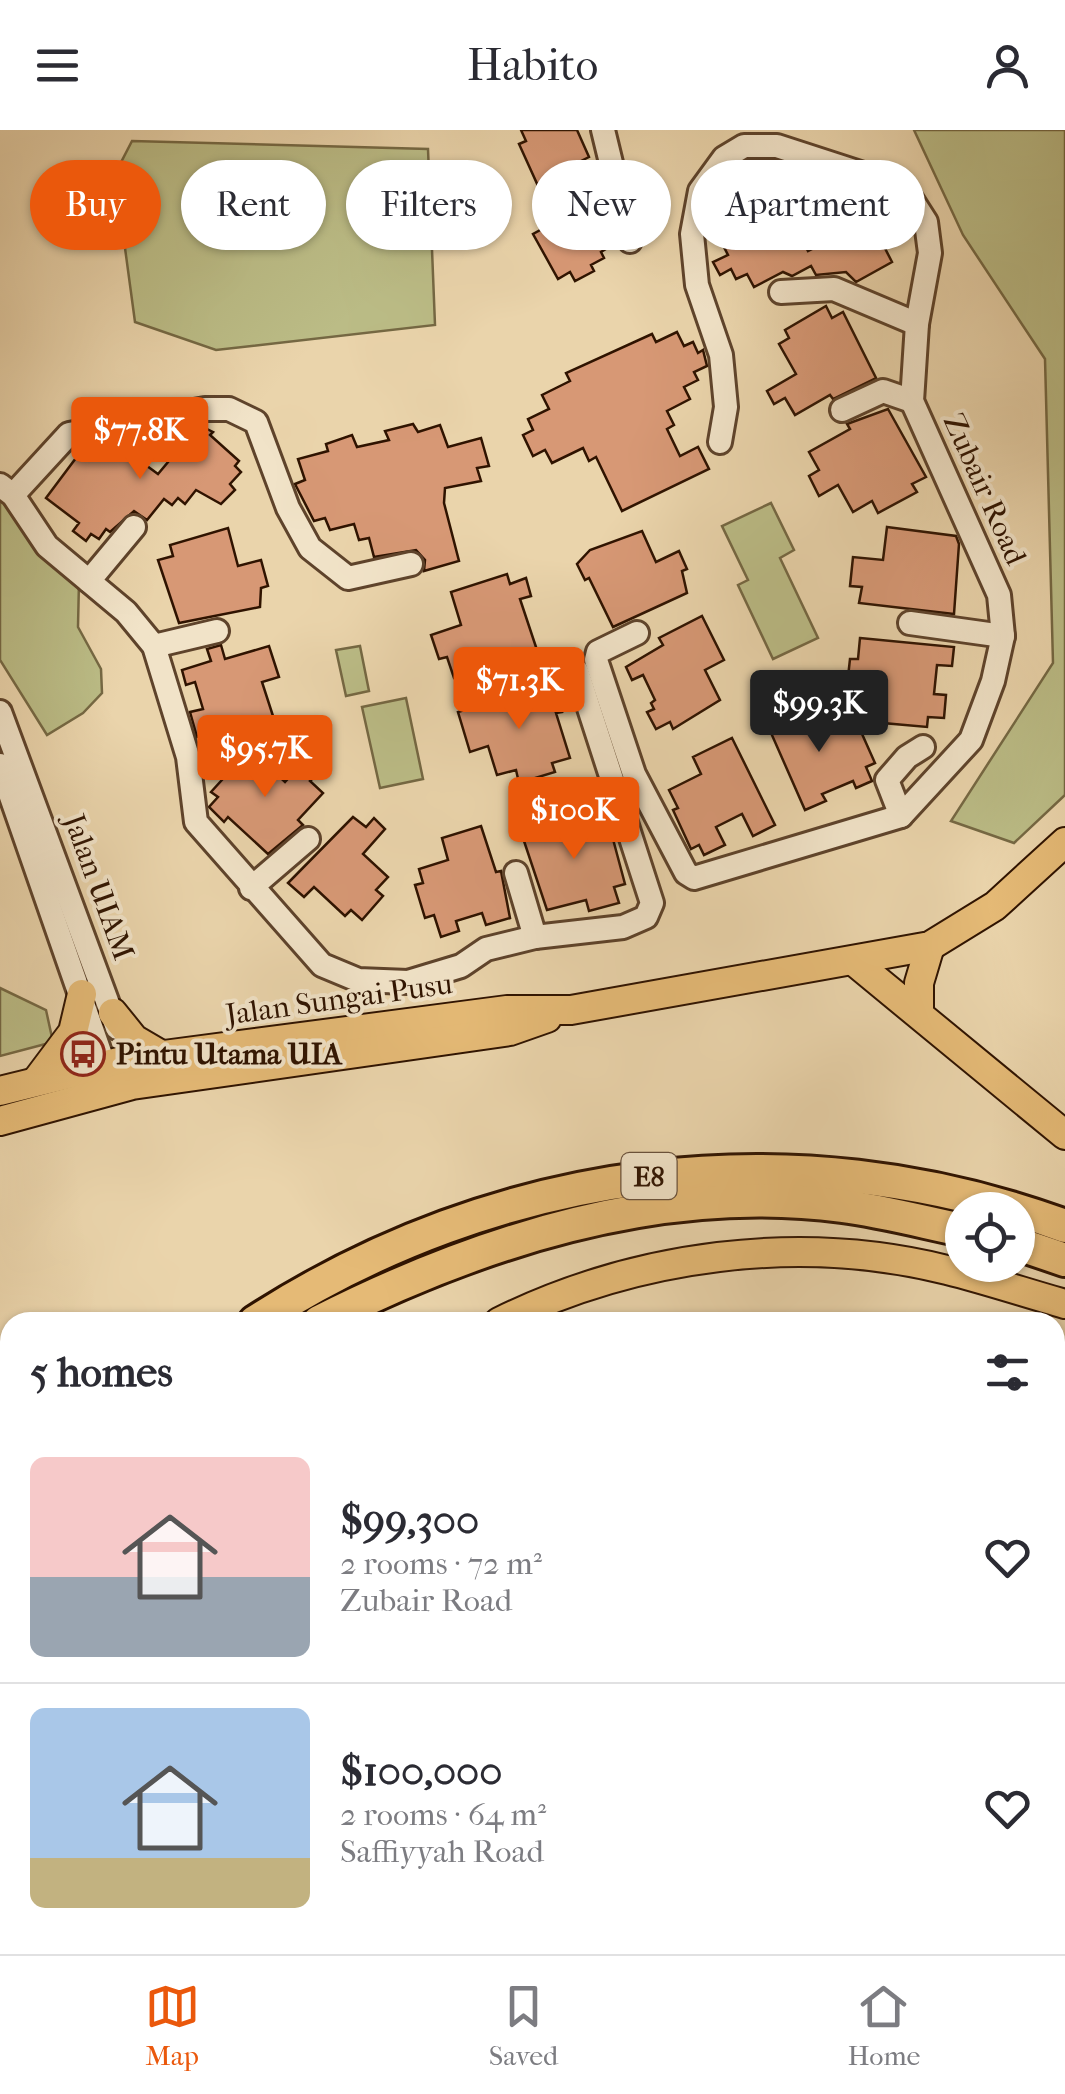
<!DOCTYPE html>
<html lang="en">
<head>
<meta charset="utf-8">
<style>
  body { margin:0; font-family:"IM FELL French Canon",serif; background:#f7f7f7; color:#2b2b33; height:100vh; display:flex; flex-direction:column; font-size:38px; white-space:nowrap }
  * { box-sizing:border-box; margin:0 }
  p { font-size:32px; color:#7c7c81 }
  .icon { flex:none; width:55px; height:55px; fill:none; stroke:currentColor; stroke-width:2; stroke-linecap:round; stroke-linejoin:round }
  .map { position:relative; flex:1; overflow:hidden }
  .drawer { position:absolute; left:0px; top:1182px; width:1065px; height:642px; display:flex; flex-direction:column; background:#fff; border-radius:30px 30px 0 0; box-shadow:0 2px 8px #0004 }
  .drawer>* { flex:none }
  .banner { position:absolute; left:30px; top:30px; width:1005px; height:90px; display:flex; gap:20px }
  .tools { position:absolute; left:945px; top:1062px; display:grid; gap:20px }
  .tools a { display:grid; place-items:center; width:90px; height:90px; border-radius:50%; background:#fff; box-shadow:0 2px 8px #0004; font-size:50px }
  .price { position:absolute; translate:-50% -85px; padding:0 22px; border-radius:10px; background:#ea580c; color:#fff; font-size:32px; line-height:65px; filter:drop-shadow(0 2px 5px #0008) }
  .price::after { content:''; position:absolute; left:50%; top:60px; width:30px; height:22px; margin-left:-15px; background:inherit; clip-path:polygon(0 0,100% 0,50% 100%) }
  .price.current { background:#222; color:#fff }
  ul { padding:0; list-style:none }
  li { display:flex; align-items:center; gap:30px; height:250px; padding:0 30px }
  li+li { border-top:2px solid #e1e1e2 }
  li span { display:grid; place-items:center; flex:none; width:280px; height:200px; border-radius:15px; color:#555 }
  li>.icon { margin-inline-start:auto }
  span .icon { width:120px; height:120px; fill:#fffc; stroke-width:1 }
  li b { font-size:42px }
  h2 { display:flex; justify-content:space-between; align-items:center; height:120px; padding:0 30px; font-size:42px }
  .pill { padding:0 35px; border-radius:45px; background:#fff; box-shadow:0 2px 8px #0004; font-size:35px; line-height:90px }
  .pill.current { background:#ea580c; color:#fff }
  header { display:flex; justify-content:space-between; align-items:center; height:130px; padding:0 30px; background:#fff; font-size:45px; font-weight:600 }
  .dock { display:flex; justify-content:space-around; align-items:center; height:140px; border-top:2px solid #e1e1e2; background:#fff; font-size:28px; color:#7c7c81 }
  .dock a { display:grid; justify-items:center; gap:5px }
  .dock .current { color:#ea580c }
  .map>svg:first-child { display:block }
</style>
</head>
<body>
<header><svg class="icon" aria-label="menu" viewBox="0 0 24 24"><path d="M4 6h16M4 12h16M4 18h16"/></svg>Habito<svg class="icon" aria-label="person" viewBox="0 0 24 24"><circle cx="12" cy="8" r="4"/><path d="M4 21q1-7 8-7t8 7"/></svg></header>
<div class="map">
<svg width="1065" height="1824" viewBox="0 0 1065 1824">
  <rect width="100%" height="100%" fill="#ead4ab"/>
  <filter id="stains"><feTurbulence type="fractalNoise" baseFrequency=".002" numOctaves="4"/><feColorMatrix values="0 0 0 0 .2 0 0 0 0 .09 0 0 0 0 .02 0 0 0 .5 -.17"/></filter>
  <radialGradient id="worn" r=".72"><stop offset=".6" stop-color="#630" stop-opacity="0"/><stop offset="1" stop-color="#630" stop-opacity=".3"/></radialGradient>
  <g fill="#bbbc86" stroke="#756843" stroke-width="2.5">
    <path d="M 914,0 L 1065,0 L 1065,665 L 1014,713 L 951,691 L 1053,533 L 1045,229 L 963,105 Z"/>
    <path d="M 132,11 L 428,19 L 435,195 L 216,220 L 135,192 L 115,44 Z"/>
    <path d="M 0,365 L 79,451 L 78,497 L 101,539 L 102,563 L 83,583 L 47,605 L 0,530 Z"/>
    <path d="M 771,373 L 794,420 L 780,428 L 818,508 L 773,529 L 738,455 L 748,450 L 722,396 Z"/>
    <path d="M 360,516 L 369,561 L 346,566 L 336,520 Z"/>
    <path d="M 406,568 L 423,649 L 380,658 L 362,577 Z"/>
    <path d="M 0,858 L 46,880 L 53,912 L 0,926 Z"/>
  </g>
  <g fill="#d79875" stroke="#2f1300" stroke-width="2.5">
    <path d="M 521,0 L 577,0 L 589,27 L 577,33 L 580,40 L 539,58 L 519,14 L 526,11 Z"/>
    <path d="M 775,57 L 808,121 L 870,89 L 892,132 L 856,152 L 846,142 L 816,145 L 811,136 L 792,146 L 783,142 L 754,157 L 747,144 L 736,149 L 731,139 L 720,145 L 713,132 L 728,125 L 710,90 Z"/>
    <path d="M 558,77 L 565,90 L 572,86 L 578,95 L 592,86 L 609,117 L 601,122 L 604,128 L 591,135 L 594,141 L 575,151 L 570,142 L 558,149 L 533,104 L 542,99 L 537,89 Z"/>
    <path d="M 826,176 L 832,188 L 843,182 L 876,248 L 833,269 L 830,265 L 795,285 L 785,268 L 774,274 L 767,261 L 796,244 L 779,214 L 789,208 L 785,200 Z"/>
    <path d="M 677,202 L 684,216 L 693,212 L 698,223 L 703,220 L 707,236 L 694,242 L 698,250 L 684,257 L 690,269 L 667,281 L 674,295 L 667,299 L 680,326 L 698,317 L 709,339 L 622,381 L 596,327 L 589,331 L 583,318 L 552,333 L 545,320 L 533,326 L 523,305 L 533,300 L 528,289 L 549,279 L 542,265 L 570,251 L 566,243 L 652,204 L 656,212 Z"/>
    <path d="M 888,279 L 926,347 L 912,354 L 917,362 L 878,383 L 872,371 L 853,382 L 838,355 L 819,366 L 809,346 L 819,340 L 809,322 L 850,299 L 847,294 Z"/>
    <path d="M 413,294 L 418,302 L 440,295 L 448,317 L 481,308 L 489,336 L 477,338 L 481,351 L 445,358 L 444,373 L 459,431 L 424,441 L 425,430 L 416,420 L 374,427 L 369,408 L 359,410 L 354,394 L 330,400 L 325,388 L 314,391 L 295,354 L 305,350 L 298,329 L 328,321 L 326,314 L 352,305 L 357,317 L 389,310 L 385,301 Z"/>
    <path d="M 199,295 L 213,302 L 210,305 L 239,331 L 235,336 L 241,342 L 230,354 L 235,360 L 221,374 L 196,360 L 185,374 L 178,368 L 172,375 L 164,369 L 147,390 L 134,381 L 110,402 L 106,399 L 99,409 L 91,404 L 86,411 L 73,401 L 79,393 L 46,368 L 85,316 L 113,311 L 158,344 Z"/>
    <path d="M 887,397 L 956,406 L 959,414 L 954,484 L 859,473 L 862,457 L 850,456 L 853,427 L 883,430 Z"/>
    <path d="M 228,398 L 238,436 L 261,430 L 268,456 L 261,458 L 260,477 L 179,493 L 158,430 L 173,426 L 170,415 Z"/>
    <path d="M 642,401 L 656,432 L 679,421 L 687,439 L 682,441 L 687,463 L 613,497 L 589,448 L 585,450 L 577,434 L 590,420 Z"/>
    <path d="M 507,444 L 510,454 L 526,448 L 531,466 L 520,469 L 537,520 L 454,548 L 447,527 L 439,529 L 431,505 L 461,495 L 451,462 Z"/>
    <path d="M 702,486 L 724,530 L 705,540 L 720,570 L 673,599 L 670,592 L 656,599 L 647,582 L 654,579 L 651,573 L 655,570 L 643,545 L 632,550 L 626,537 L 663,515 L 659,508 Z"/>
    <path d="M 860,508 L 954,517 L 952,536 L 937,535 L 934,564 L 946,565 L 944,588 L 928,587 L 927,597 L 872,592 L 875,559 L 847,556 L 850,529 L 858,529 Z"/>
    <path d="M 221,515 L 225,529 L 269,516 L 279,547 L 262,552 L 273,586 L 256,592 L 258,599 L 213,613 L 210,603 L 197,607 L 190,582 L 203,579 L 195,552 L 186,555 L 182,540 L 211,531 L 207,519 Z"/>
    <path d="M 553,552 L 562,582 L 556,583 L 570,628 L 552,633 L 555,642 L 519,653 L 516,640 L 497,645 L 488,616 L 470,622 L 458,582 Z"/>
    <path d="M 799,572 L 812,602 L 834,592 L 839,603 L 858,595 L 875,633 L 866,637 L 872,651 L 856,658 L 853,651 L 822,664 L 826,671 L 805,680 L 764,587 Z"/>
    <path d="M 732,608 L 775,695 L 753,706 L 742,684 L 716,697 L 725,715 L 704,725 L 699,715 L 691,719 L 673,680 L 678,678 L 669,660 L 701,644 L 693,627 Z"/>
    <path d="M 250,619 L 285,652 L 305,630 L 319,642 L 310,651 L 323,663 L 298,690 L 303,695 L 268,724 L 228,687 L 224,692 L 209,677 L 218,667 L 211,662 Z"/>
    <path d="M 554,679 L 558,696 L 592,687 L 596,701 L 610,698 L 625,754 L 614,757 L 619,773 L 589,781 L 586,770 L 547,780 L 520,699 L 540,693 L 538,684 Z"/>
    <path d="M 353,687 L 366,697 L 374,688 L 385,699 L 363,724 L 388,747 L 376,760 L 383,766 L 362,790 L 351,780 L 345,786 L 314,757 L 304,767 L 288,753 Z"/>
    <path d="M 481,696 L 496,742 L 501,741 L 510,788 L 486,795 L 482,783 L 456,791 L 459,801 L 441,807 L 434,785 L 425,788 L 415,755 L 423,753 L 419,739 L 448,730 L 442,708 Z"/>
  </g>
  <g fill="none" stroke-linecap="round" stroke-linejoin="round">
    <g stroke="#5e432b" stroke-width="28">
      <g id="minor">
        <path d="M 603,0 L 630,111"/>
        <path d="M 781,162 L 834,159 L 917,194"/>
        <path d="M 842,280 L 883,261 L 912,271"/>
        <path d="M 0,355 L 13,365 L 47,416 L 126,482 L 154,516 L 188,627 L 196,692 L 322,835 L 358,850 L 408,852 L 461,836 L 486,819 L 535,807 L 623,797 L 646,787 L 652,773 L 577,541 L 565,533 L 531,536"/>
        <path d="M 13,365 L 69,304 L 205,279 L 229,279 L 256,292 L 288,378 L 310,418 L 348,448 L 411,434"/>
        <path d="M 89,451 L 134,397"/>
        <path d="M 910,493 L 1003,506"/>
        <path d="M 637,503 L 598,522 L 596,530 L 634,644 L 686,743 L 694,748 L 901,686 L 971,610 L 993,551 L 1003,506 L 999,465 L 912,271 L 917,194 L 930,123 L 926,92 L 910,67 L 894,54 L 777,16 L 744,16 L 724,28 L 700,61 L 692,104 L 697,155 L 721,225 L 726,277 L 720,312"/>
        <path d="M 154,516 L 217,501"/>
        <path d="M 0,582 L 117,898"/>
        <path d="M 0,635 L 110,951"/>
        <path d="M 901,686 L 887,650 L 907,627 L 923,617"/>
        <path d="M 516,743 L 535,807"/>
        <path d="M 251,758 L 308,709"/>
      </g>
    </g>
    <g stroke="#2f1300" stroke-width="32">
      <g id="major">
        <path d="M 856,833 L 1065,1005"/>
        <path d="M 919,881 L 919,853 L 930,816"/>
        <path d="M 113,883 L 134,909 L 163,926"/>
        <path d="M 37,950 L 73,902 L 82,864"/>
        <path d="M 0,961 L 126,930 L 507,880 L 571,880 L 930,816 L 995,776 L 1065,712"/>
        <path d="M 0,991 L 132,955 L 510,901 L 547,888"/>
        <path d="M 499,1192 C 635,1125 799,1103 947,1140 C 987,1150 1026,1163 1065,1174"/>
        <path d="M 0,1732 L 10,1748"/>
        <path d="M 0,1774 L 10,1789"/>
        <path d="M 34,1815 L 42,1824"/>
        <path d="M 72,1815 L 81,1824"/>
        <path d="M 129,1815 L 129,1824"/>
      </g>
    </g>
    <g stroke="#2f1300" stroke-width="38">
      <g id="highway">
        <path d="M 1018,1114 L 1065,1130"/>
        <path d="M 255,1192 C 498,1035 792,996 1065,1096"/>
        <path d="M 319,1192 C 477,1112 662,1052 842,1076 C 882,1081 923,1092 962,1100"/>
        <path d="M 0,1358 L 10,1351"/>
        <path d="M 0,1396 L 10,1389"/>
      </g>
    </g>
    <use href="#minor" stroke="#f1e3c8" stroke-width="22"/>
    <use href="#major" stroke="#e5ba76" stroke-width="28"/>
    <use href="#highway" stroke="#e5ba76" stroke-width="32"/>
  </g>
  <defs>
    <g id="bus-ring" transform="scale(2.25)"><circle r="9.5" fill="#f1e3c8" stroke="#8f2418" stroke-width="1.5"/><path d="M-5-6H5V4H4V6H2V4H-2V6H-4V4H-5ZM-3.5-4V0h7V-4ZM-3.5 1.2v1.5H-2V1.2ZM2 1.2v1.5H3.5V1.2Z" fill="#8f2418"/></g>
  </defs>
  <g fill-rule="evenodd">
    <use href="#bus-ring" x="83" y="924"/>
  </g>
  <g text-anchor="middle" stroke-width="8" stroke-linejoin="round" paint-order="stroke">
    <rect fill="#f1e3c8" stroke="#69513c" stroke-width="2.5" x="621.5" y="1023" width="55" height="46" rx="8"/>
    <g font-size="28" font-weight="bold" fill="#2f1300">
      <text x="649" y="1056">E8</text>
    </g>
    <g font-size="30" fill="#2f1300" stroke="#f1e3c8">
      <text transform="translate(985 359) rotate(66)" y="10">Zubair Road</text>
      <text transform="translate(99 757) rotate(70)" y="10">Jalan UIAM</text>
      <text transform="translate(339 869) rotate(-8)" y="10">Jalan Sungai Pusu</text>
    </g>
    <g font-size="30" font-weight="bold" fill="#2f1300" stroke="#f1e3c8" text-anchor="start">
      <text x="116" y="934">Pintu Utama UIA</text>
    </g>
  </g>
  <rect width="100%" height="100%" filter="url(#stains)"/>
  <rect width="100%" height="100%" fill="url(#worn)"/>
</svg>
<div class="tools">
<a><svg class="icon" aria-label="locate" viewBox="0 0 24 24"><circle cx="12" cy="12" r="6"/><path d="M12 2v4M12 18v4M2 12h4M18 12h4"/></svg></a>
</div>
<b class="price" style="left:140px;top:352px">$77.8K</b>
<b class="price" style="left:519px;top:602px">$71.3K</b>
<b class="price current" style="left:819px;top:625px">$99.3K</b>
<b class="price" style="left:265px;top:670px">$95.7K</b>
<b class="price" style="left:574px;top:732px">$100K</b>
<div class="banner">
<a class="pill current">Buy</a>
<a class="pill">Rent</a>
<a class="pill">Filters</a>
<a class="pill">New</a>
<a class="pill">Apartment</a>
</div>
<section class="drawer">
<h2>5 homes<svg class="icon" aria-label="filters" viewBox="0 0 24 24"><path d="M4 7h16M4 17h16"/><circle cx="9" cy="7" r="2"/><circle cx="15" cy="17" r="2"/></svg></h2>
<ul>
<li><span style="background:linear-gradient(#f6c9c9 60%,#9aa5b1 0)"><svg class="icon" aria-label="home" viewBox="0 0 24 24"><path d="M3 11l9-7 9 7M6 9v11h12V9"/></svg></span><div><b>$99,300</b><p>2 rooms · 72 m²</p><p>Zubair Road</p></div><svg class="icon" aria-label="heart" viewBox="0 0 24 24"><path d="M12 20l-8-8c-3-5 5-10 8-4 3-6 11-1 8 4z"/></svg></li>
<li><span style="background:linear-gradient(#a9c7e8 75%,#c2b280 0)"><svg class="icon" aria-label="home" viewBox="0 0 24 24"><path d="M3 11l9-7 9 7M6 9v11h12V9"/></svg></span><div><b>$100,000</b><p>2 rooms · 64 m²</p><p>Saffiyyah Road</p></div><svg class="icon" aria-label="heart" viewBox="0 0 24 24"><path d="M12 20l-8-8c-3-5 5-10 8-4 3-6 11-1 8 4z"/></svg></li>
</ul>
</section>
</div>
<nav class="dock">
<a class="current"><svg class="icon" aria-label="map" viewBox="0 0 24 24"><path d="M3 6l6-2 6 2 6-2v14l-6 2-6-2-6 2zM9 4v14M15 6v14"/></svg>Map</a>
<a><svg class="icon" aria-label="saved" viewBox="0 0 24 24"><path d="M7 4h10v16l-5-4-5 4z"/></svg>Saved</a>
<a><svg class="icon" aria-label="home" viewBox="0 0 24 24"><path d="M3 11l9-7 9 7M6 9v11h12V9"/></svg>Home</a>
</nav>
</body>
</html>
